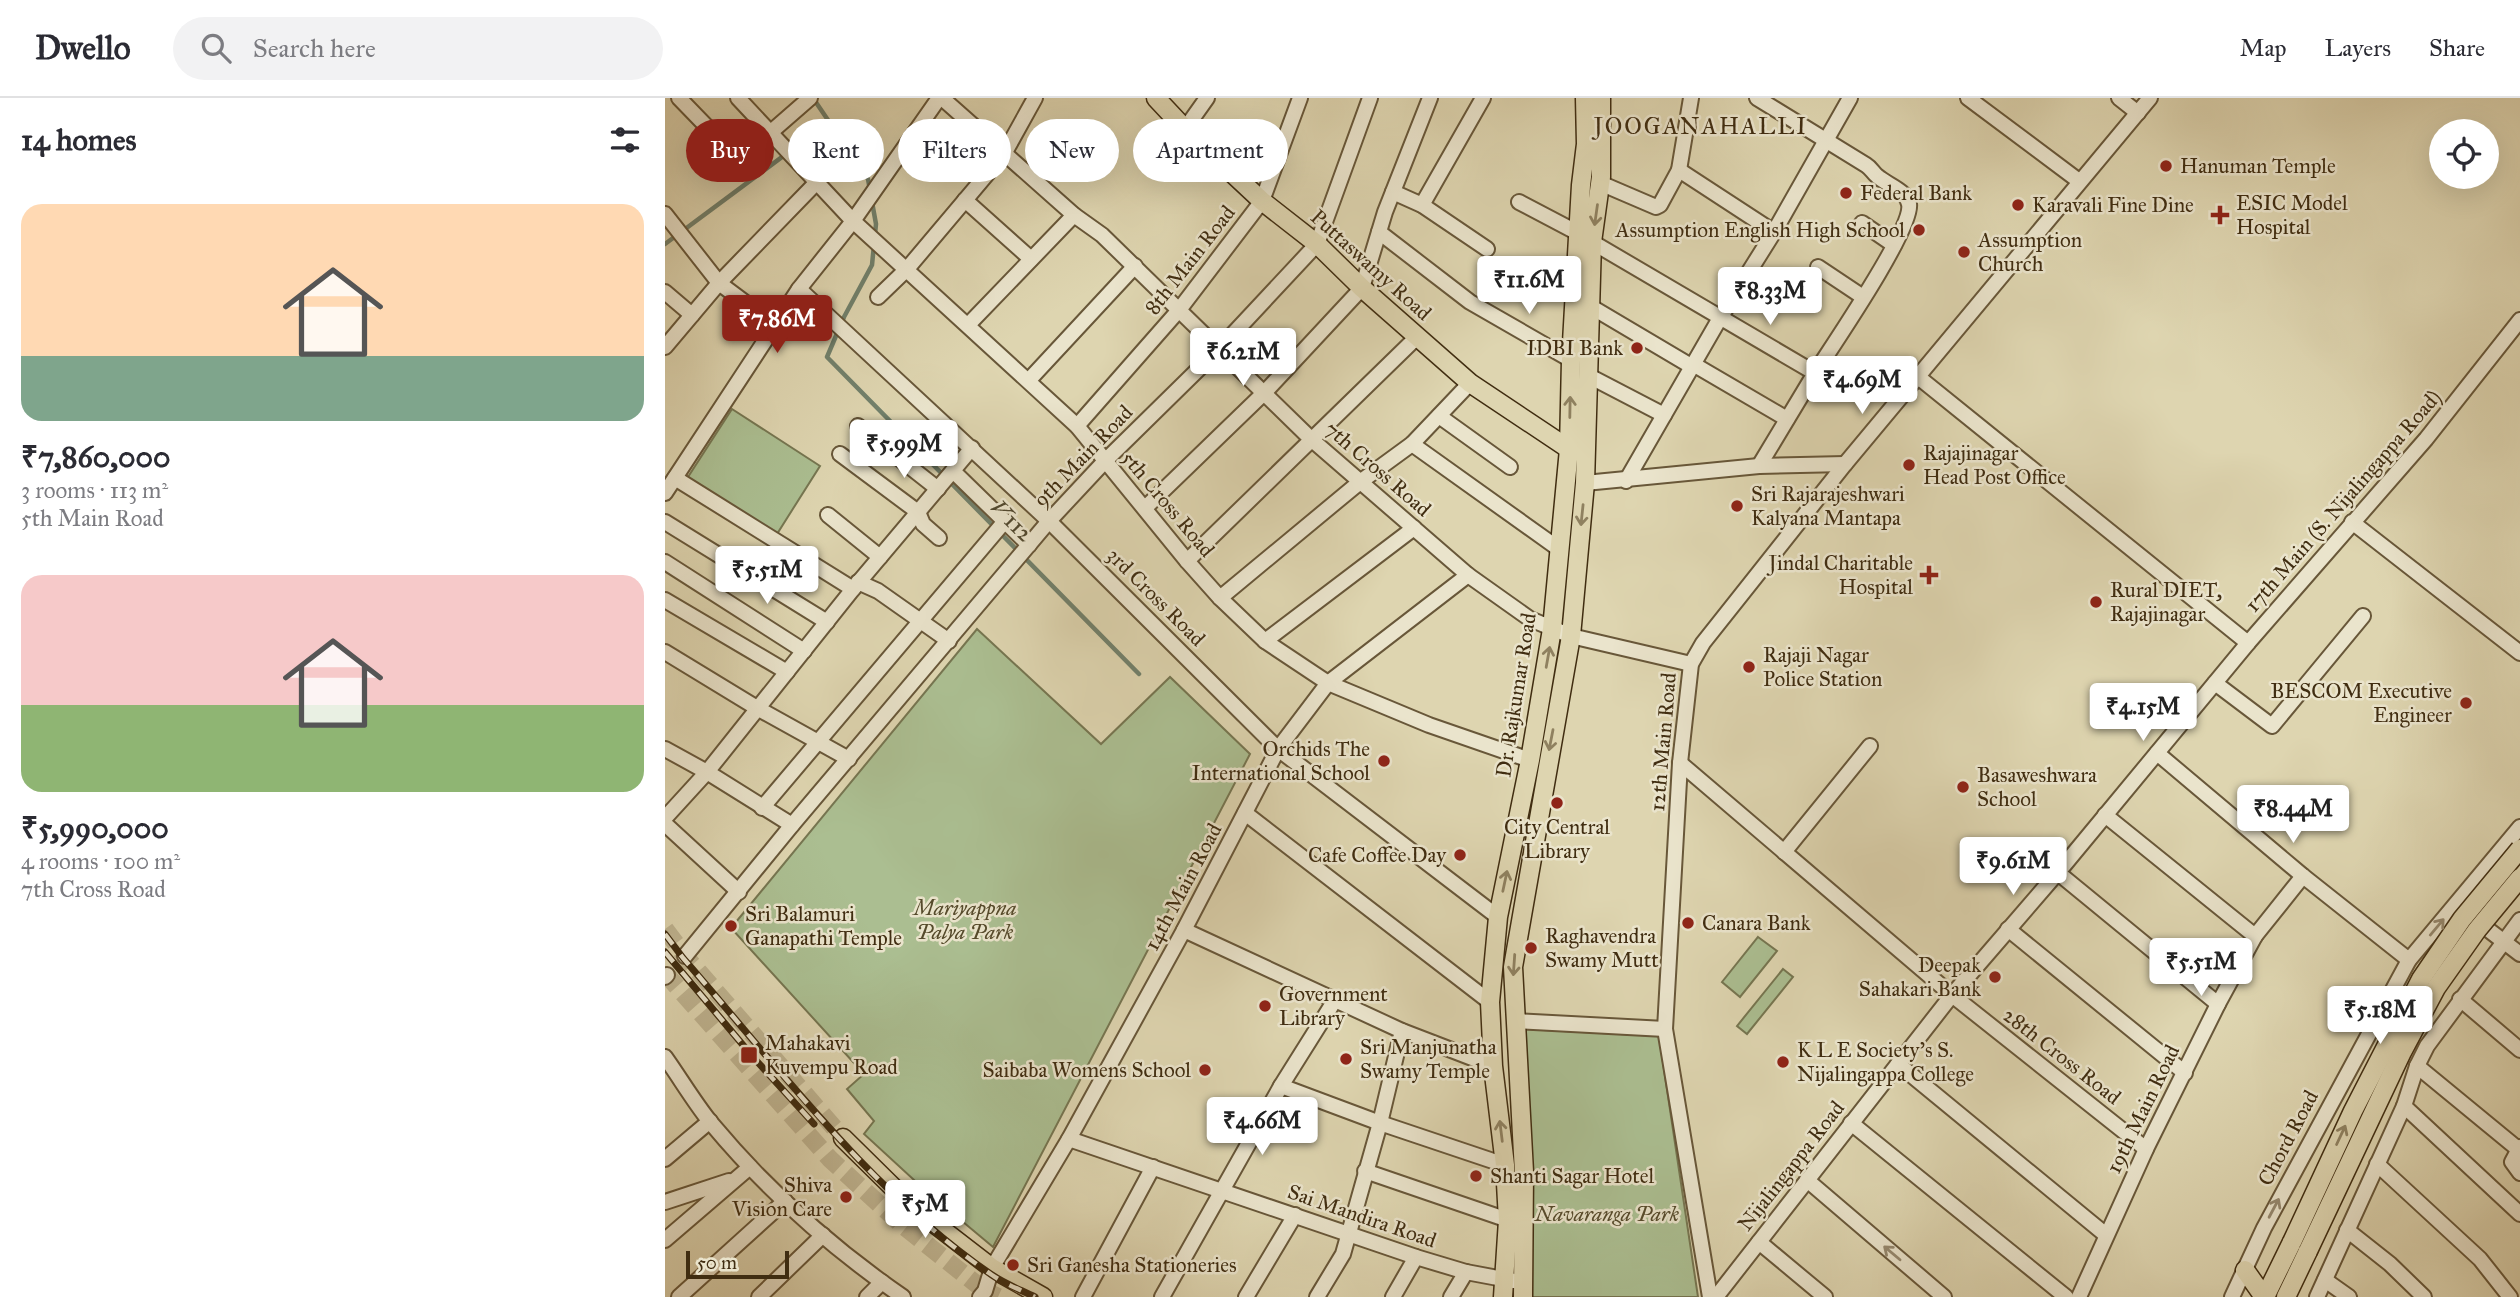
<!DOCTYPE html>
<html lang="en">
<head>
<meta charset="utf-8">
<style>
  body { margin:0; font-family:"IM FELL Great Primer",serif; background:#f2f2f3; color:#2b2b33; height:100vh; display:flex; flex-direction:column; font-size:26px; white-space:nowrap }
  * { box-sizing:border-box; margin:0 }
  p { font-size:23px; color:#7c7c81 }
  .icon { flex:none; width:38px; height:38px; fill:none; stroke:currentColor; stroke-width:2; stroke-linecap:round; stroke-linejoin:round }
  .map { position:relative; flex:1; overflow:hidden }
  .drawer { display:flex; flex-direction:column; background:#fff; width:665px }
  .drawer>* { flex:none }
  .hud { position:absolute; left:21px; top:21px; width:665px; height:63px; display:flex; gap:14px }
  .buttons { position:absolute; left:1764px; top:21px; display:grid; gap:14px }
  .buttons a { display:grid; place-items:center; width:70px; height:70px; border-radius:50%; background:#fff; box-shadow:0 7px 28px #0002; font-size:35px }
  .scale { position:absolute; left:21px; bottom:18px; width:103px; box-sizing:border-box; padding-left:7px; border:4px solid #402d11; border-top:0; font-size:19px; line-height:24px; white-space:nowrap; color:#402d11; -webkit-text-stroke:5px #eae4cc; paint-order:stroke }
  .price { position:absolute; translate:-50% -60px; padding:0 16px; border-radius:7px; background:#fff; color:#222; font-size:23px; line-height:46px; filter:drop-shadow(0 2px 4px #0008) }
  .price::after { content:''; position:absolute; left:50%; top:42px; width:21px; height:16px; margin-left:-10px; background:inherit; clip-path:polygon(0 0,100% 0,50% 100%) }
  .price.active { background:#8f2418; color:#fff }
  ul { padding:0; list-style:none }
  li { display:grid; align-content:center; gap:14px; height:371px; padding:0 21px }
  li span { display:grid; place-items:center; height:217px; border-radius:21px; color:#555 }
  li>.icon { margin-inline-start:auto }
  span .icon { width:126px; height:126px; fill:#fffc; stroke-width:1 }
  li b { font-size:30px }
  h2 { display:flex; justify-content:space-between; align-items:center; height:84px; padding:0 21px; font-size:30px }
  .tag { padding:0 24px; border-radius:32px; background:#fff; box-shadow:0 7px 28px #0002; font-size:24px; line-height:63px }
  .tag.active { background:#8f2418; color:#fff }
  header { display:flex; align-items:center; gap:42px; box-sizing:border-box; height:98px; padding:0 35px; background:#fff; border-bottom:2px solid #e1e1e2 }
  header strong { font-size:33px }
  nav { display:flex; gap:38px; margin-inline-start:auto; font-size:24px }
  .search { width:490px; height:63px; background:#f2f2f3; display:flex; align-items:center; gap:18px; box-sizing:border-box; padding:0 24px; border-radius:38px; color:#7c7c81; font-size:26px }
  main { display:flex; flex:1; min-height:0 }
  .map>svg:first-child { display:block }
</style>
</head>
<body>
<header>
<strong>Dwello</strong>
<div class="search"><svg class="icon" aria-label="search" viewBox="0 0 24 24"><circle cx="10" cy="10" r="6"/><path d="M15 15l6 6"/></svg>Search here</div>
<nav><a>Map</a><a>Layers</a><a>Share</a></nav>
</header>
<main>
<section class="drawer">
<h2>14 homes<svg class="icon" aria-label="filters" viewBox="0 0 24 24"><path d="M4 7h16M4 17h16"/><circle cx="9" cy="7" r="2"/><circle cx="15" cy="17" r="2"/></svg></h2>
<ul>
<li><span style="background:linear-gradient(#ffd9b3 70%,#7fa58c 0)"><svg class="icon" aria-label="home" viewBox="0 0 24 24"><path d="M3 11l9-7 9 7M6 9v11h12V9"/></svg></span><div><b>₹7,860,000</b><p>3 rooms · 113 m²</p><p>5th Main Road</p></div></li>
<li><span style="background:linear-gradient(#f6c9c9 60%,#8fb573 0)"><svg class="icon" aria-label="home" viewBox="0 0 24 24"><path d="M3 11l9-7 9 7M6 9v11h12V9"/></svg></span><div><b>₹5,990,000</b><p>4 rooms · 100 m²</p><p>7th Cross Road</p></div></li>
</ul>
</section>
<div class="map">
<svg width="1855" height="1199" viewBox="0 0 1855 1199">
  <rect width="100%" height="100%" fill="#ded5b0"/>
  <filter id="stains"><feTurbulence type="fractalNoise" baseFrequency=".00286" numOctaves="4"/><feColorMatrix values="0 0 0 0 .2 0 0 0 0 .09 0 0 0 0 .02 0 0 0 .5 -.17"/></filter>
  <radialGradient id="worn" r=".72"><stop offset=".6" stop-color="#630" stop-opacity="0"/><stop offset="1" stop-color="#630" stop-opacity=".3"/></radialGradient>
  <g fill="#abbe91" stroke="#767651" stroke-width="2">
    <path d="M 67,311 L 155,368 L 112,436 L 23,379 Z"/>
    <path d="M 312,531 L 436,646 L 505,579 L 585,656 L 328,1149 L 261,1093 L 199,1036 L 209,1023 L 182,991 L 199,976 L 66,830 Z"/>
    <path d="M 1093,839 L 1112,853 L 1075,899 L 1057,884 Z"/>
    <path d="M 1118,871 L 1128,879 L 1082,936 L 1072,928 Z"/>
    <path d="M 857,931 L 994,938 L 1033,1199 L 866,1199 Z"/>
  </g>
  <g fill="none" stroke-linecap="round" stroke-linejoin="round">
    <g stroke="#72816c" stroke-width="4.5">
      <path d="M 148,0 L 203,81 L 205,92"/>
      <path d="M 207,104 L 211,126 L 207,167 L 179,219 L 162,259 L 474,576"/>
      <path d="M 0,146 L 164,24"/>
    </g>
    <g stroke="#beb390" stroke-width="18" stroke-dasharray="18 9" stroke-linecap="butt">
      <path d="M 0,831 L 20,858 L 178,1040"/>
      <path d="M 0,875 L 165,1061 L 236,1126 L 320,1193 L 333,1199"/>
    </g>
    <g stroke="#685739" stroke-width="18">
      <g id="minor">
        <path d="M 14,0 L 76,64"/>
        <path d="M 73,0 L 188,123 L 412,328 L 522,463 L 555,500 L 600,543 L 663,585 L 764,627 L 865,662"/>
        <path d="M 277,0 L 409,117 L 437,137 L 646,341 L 803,477 L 865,521 L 906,538 L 1026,566"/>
        <path d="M 1092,0 L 1201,67 C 1206,70 1208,75 1212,78 C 1222,87 1241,92 1244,106 C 1249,129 1166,250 1150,275"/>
        <path d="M 1303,0 L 1414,83"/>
        <path d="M 1454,0 L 1473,15"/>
        <path d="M 520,31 L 542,0"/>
        <path d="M 106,34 L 145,0"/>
        <path d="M 1014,72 L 1109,134"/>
        <path d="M 935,85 L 991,109 L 995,107 L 1014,72 L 1026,0"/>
        <path d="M 728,94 L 757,107 L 822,151"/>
        <path d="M 300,102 L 366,161"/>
        <path d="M 854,104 L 913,135"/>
        <path d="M 757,107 L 818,0"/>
        <path d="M 0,116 L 54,185 L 110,227"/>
        <path d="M 1197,125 L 1229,147"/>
        <path d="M 714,134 L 805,204 L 906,262"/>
        <path d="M 927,144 L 1150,275 L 1094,368"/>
        <path d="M 1153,169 L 1198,199"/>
        <path d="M 134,191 L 384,423 L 613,651 L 833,819"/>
        <path d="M 0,194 L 27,217"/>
        <path d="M 213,199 L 242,171 L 339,56 L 370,0"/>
        <path d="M 923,207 L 1026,268"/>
        <path d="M 303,227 L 409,117"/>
        <path d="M 0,249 L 54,185 L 151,85"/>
        <path d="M 1028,266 L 1122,321"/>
        <path d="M 924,278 L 999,317"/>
        <path d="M 1252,278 L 1583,545"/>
        <path d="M 364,282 L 470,168"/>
        <path d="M 774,318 L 845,369"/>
        <path d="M 193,328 L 273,391"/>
        <path d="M 412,328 L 514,212 L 597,103 L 635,0"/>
        <path d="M 747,346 L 894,451"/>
        <path d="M 175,356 L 253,414 L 258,426 L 274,440"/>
        <path d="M 288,373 L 364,447"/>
        <path d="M 10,380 L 188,491"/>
        <path d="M 961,383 L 1055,220 L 1109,134 L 1185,0"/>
        <path d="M 920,385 L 1094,368 L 1180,366"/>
        <path d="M 0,395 L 134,191 L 188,123 L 274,0"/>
        <path d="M 480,410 L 600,294 L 697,190 L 720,114 L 765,0"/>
        <path d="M 163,417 L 215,459"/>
        <path d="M 0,424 L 162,524"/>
        <path d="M 1687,424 L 1855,555"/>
        <path d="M 522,463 L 752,239"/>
        <path d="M 0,464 L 139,553"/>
        <path d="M 193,484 L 213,493 L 284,543"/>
        <path d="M 555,500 L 695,384 L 747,346 L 805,285"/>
        <path d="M 0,502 L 122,574"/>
        <path d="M 600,543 L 749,430"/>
        <path d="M 0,554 L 92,610 L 184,661"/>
        <path d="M 1550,585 L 1607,628 L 1698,518"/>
        <path d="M 0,651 L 42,674 L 127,727"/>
        <path d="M 1492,655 L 1638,778 L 1744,862"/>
        <path d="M 1015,665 L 1287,897 L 1481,1051"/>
        <path d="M 97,710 L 340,423"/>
        <path d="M 580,715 L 825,904"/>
        <path d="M 1440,717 L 1590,838"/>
        <path d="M 0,720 L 42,674 L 188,491 L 307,350"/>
        <path d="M 0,726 L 74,794"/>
        <path d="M 1119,754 L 1205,648"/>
        <path d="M 1392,774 L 1553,906"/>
        <path d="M 1808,820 L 1855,856"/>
        <path d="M 1343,831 L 1520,975"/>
        <path d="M 519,832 L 737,933 L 828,968"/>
        <path d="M 20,858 L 127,727 L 384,423 L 440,363 L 554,251 L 652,146 L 705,0"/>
        <path d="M 0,879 L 2,877"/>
        <path d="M 1795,901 L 1855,952"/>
        <path d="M 850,923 L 1000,931"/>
        <path d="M 0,959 C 15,980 29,1004 46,1025 C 101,1091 167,1150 238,1199"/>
        <path d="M 1233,966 L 1441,1137"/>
        <path d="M 1752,968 L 1853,1051"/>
        <path d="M 616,988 L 715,1025 L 840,1067"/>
        <path d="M 1739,1008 L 1855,1116"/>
        <path d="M 1186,1025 L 1401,1199"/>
        <path d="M 404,1041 L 751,1159 L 801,1174 L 849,1183"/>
        <path d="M 1855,1049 L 1847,1064 L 1855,1075"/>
        <path d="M 0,1061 L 45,1023"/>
        <path d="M 1712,1066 L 1815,1161 L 1845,1199"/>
        <path d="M 700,1073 L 843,1122"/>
        <path d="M 1142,1082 L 1279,1199"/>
        <path d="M 0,1104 L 64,1083"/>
        <path d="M 1682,1132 L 1725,1166 L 1759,1199"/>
        <path d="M 0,1142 L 85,1069"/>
        <path d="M 1094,1144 L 1160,1199"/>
        <path d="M 1660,1182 L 1684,1199"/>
        <path d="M 14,1199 L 120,1103"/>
        <path d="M 94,1199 L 158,1137"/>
        <path d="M 202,1199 L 217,1184"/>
        <path d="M 315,1199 L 320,1193 L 327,1170 L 404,1041 L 519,832 L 613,651 L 663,585 L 803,477"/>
        <path d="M 418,1199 L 488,1069"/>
        <path d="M 497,1199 L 616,988 L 670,902"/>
        <path d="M 581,1199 L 630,1117"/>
        <path d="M 652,1199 L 678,1156 L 715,1025 L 737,933"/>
        <path d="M 728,1199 L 751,1159"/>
        <path d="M 786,1199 L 801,1174"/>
        <path d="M 1045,1199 L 1000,931 L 1015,665 L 1026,566 L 1038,545 L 1180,366 L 1485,0"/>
        <path d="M 1051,1199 L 1287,897 L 1400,766 L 1583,545 L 1761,341 L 1855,222"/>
        <path d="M 1414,1199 L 1481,1051 L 1553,906 L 1590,838 L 1638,778"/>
        <path d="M 1567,1199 L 1599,1130 L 1744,862 L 1855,729"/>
        <path d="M 1652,1199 L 1739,1008 L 1752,968 L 1762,948 L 1855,822"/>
      </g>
    </g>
    <g stroke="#402d11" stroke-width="21">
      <g id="major">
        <path d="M 491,0 L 520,31 L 597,103 L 652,146 L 697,190 L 805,285 L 904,351"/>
        <path d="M 178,1040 L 248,1109 L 327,1170 L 378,1199"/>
        <path d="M 1580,1172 L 1599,1199"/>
        <path d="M 838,1199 L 843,1122 L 840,1067 L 828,968 L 825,904 L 833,819 L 865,662 L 887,531 L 904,351 L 906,262 L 916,87 L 921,46 L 920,0"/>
        <path d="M 858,1199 L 859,1074 L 848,869 L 906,538 L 920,385 L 927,144 L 936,79 L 936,0"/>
        <path d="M 1600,1199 L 1627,1144"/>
        <path d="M 1621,1199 L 1643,1153"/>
      </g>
    </g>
    <use href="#minor" stroke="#eae4cc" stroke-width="14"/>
    <use href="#major" stroke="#ded5b0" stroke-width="18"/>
    <g stroke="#402d11" stroke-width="7">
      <g id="rail">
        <path d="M 0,836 L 18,860 C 114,970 206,1094 327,1177 C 340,1186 356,1192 370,1199"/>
        <path d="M 0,854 L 88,959 L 149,1026"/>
      </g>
    </g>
    <use href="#rail" stroke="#eae4cc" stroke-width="4.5" stroke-dasharray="13" stroke-linecap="butt"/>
    <g stroke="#402d11" stroke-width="21" stroke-linecap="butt">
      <g id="major-bridge">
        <path d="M 1627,1144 L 1688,1013 L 1756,881 L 1797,821 L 1855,751"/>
        <path d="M 1643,1153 L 1737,954 L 1771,890 L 1812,832 L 1855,780"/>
      </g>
    </g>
    <use href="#major-bridge" stroke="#ded5b0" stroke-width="18"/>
  </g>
  <defs><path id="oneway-shaft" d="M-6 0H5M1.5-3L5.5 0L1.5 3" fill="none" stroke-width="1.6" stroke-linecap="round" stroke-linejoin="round" transform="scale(1.75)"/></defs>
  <g stroke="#8f8160">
    <use href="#oneway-shaft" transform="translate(931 117) rotate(98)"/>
    <use href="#oneway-shaft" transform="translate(905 309) rotate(-89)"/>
    <use href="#oneway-shaft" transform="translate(917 417) rotate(96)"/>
    <use href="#oneway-shaft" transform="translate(883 559) rotate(-80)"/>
    <use href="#oneway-shaft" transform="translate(886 642) rotate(101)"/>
    <use href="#oneway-shaft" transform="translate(840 783) rotate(-78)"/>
    <use href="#oneway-shaft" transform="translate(849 867) rotate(94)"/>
    <use href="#oneway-shaft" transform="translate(836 1033) rotate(-97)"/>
    <use href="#oneway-shaft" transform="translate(1676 1037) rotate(-65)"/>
  </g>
  <g stroke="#95886e">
    <use href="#oneway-shaft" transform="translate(1772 829) rotate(-50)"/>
    <use href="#oneway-shaft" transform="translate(1609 1110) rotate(-62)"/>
    <use href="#oneway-shaft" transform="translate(1227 1155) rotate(-140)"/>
  </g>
  <g fill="#8f2418" stroke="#eae4cc" stroke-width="2.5">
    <circle cx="1501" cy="68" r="7"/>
    <circle cx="1181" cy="95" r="7"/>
    <circle cx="1353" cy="107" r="7"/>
    <path d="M1551.5 106.5h7v7h7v7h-7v7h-7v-7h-7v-7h7z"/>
    <circle cx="1254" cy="132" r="7"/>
    <circle cx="1299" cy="154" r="7"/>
    <circle cx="972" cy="250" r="7"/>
    <circle cx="1244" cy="367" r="7"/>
    <circle cx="1072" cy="408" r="7"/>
    <path d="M1260.5 466.5h7v7h7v7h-7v7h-7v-7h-7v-7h7z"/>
    <circle cx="1431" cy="504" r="7"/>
    <circle cx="1084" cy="569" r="7"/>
    <circle cx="1801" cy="605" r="7"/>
    <circle cx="719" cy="663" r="7"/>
    <circle cx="1298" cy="689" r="7"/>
    <circle cx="892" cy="705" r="7"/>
    <circle cx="795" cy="757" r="7"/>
    <circle cx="1023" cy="825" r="7"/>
    <circle cx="66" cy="828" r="7"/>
    <circle cx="866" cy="850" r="7"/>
    <circle cx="1330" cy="879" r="7"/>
    <circle cx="600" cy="908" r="7"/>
    <rect x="75" y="948" width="18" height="18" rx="3.5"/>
    <circle cx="681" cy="961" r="7"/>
    <circle cx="1118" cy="964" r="7"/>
    <circle cx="540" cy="972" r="7"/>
    <circle cx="811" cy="1078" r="7"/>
    <circle cx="181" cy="1099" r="7"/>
    <circle cx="348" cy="1167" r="7"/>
  </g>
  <g text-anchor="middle" stroke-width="5" stroke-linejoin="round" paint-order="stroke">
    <g font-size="21" fill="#402d11" stroke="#eae4cc" text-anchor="start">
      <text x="1515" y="75">Hanuman Temple</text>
      <text x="1195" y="102">Federal Bank</text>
      <text x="1571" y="112">ESIC Model<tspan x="1571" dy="24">Hospital</tspan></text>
      <text x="1367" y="114">Karavali Fine Dine</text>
      <text x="1240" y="139" text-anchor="end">Assumption English High School</text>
      <text x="1313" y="149">Assumption<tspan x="1313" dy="24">Church</tspan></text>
      <text x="958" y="257" text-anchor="end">IDBI Bank</text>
      <text x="1258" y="362">Rajajinagar<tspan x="1258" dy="24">Head Post Office</tspan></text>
      <text x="1086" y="403">Sri Rajarajeshwari<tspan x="1086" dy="24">Kalyana Mantapa</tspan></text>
      <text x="1248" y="472" text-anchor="end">Jindal Charitable<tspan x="1248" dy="24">Hospital</tspan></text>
      <text x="1445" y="499">Rural DIET,<tspan x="1445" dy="24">Rajajinagar</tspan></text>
      <text x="1098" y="564">Rajaji Nagar<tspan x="1098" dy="24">Police Station</tspan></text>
      <text x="1787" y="600" text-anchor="end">BESCOM Executive<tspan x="1787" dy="24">Engineer</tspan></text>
      <text x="705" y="658" text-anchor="end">Orchids The<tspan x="705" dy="24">International School</tspan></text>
      <text x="1312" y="684">Basaweshwara<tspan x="1312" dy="24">School</tspan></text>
      <text x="892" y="736" text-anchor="middle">City Central<tspan x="892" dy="24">Library</tspan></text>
      <text x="781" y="764" text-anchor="end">Cafe Coffee Day</text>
      <text x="80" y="823">Sri Balamuri<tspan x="80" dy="24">Ganapathi Temple</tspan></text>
      <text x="1037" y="832">Canara Bank</text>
      <text x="880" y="845">Raghavendra<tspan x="880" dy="24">Swamy Mutt</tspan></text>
      <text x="1316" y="874" text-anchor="end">Deepak<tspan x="1316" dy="24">Sahakari Bank</tspan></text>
      <text x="614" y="903">Government<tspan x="614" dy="24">Library</tspan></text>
      <text x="100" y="952">Mahakavi<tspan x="100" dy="24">Kuvempu Road</tspan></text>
      <text x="695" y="956">Sri Manjunatha<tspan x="695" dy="24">Swamy Temple</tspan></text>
      <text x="1132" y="959">K L E Society's S.<tspan x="1132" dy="24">Nijalingappa College</tspan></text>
      <text x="526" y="979" text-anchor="end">Saibaba Womens School</text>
      <text x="825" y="1085">Shanti Sagar Hotel</text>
      <text x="167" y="1094" text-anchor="end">Shiva<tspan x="167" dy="24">Vision Care</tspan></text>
      <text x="362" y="1174">Sri Ganesha Stationeries</text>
    </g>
    <g font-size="21" fill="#402d11" stroke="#eae4cc">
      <text transform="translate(525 162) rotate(-52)" y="7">8th Main Road</text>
      <text transform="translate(706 167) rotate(42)" y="7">Puttaswamy Road</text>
      <text transform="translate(418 358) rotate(-46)" y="7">9th Main Road</text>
      <text transform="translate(713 371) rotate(41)" y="7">7th Cross Road</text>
      <text transform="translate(1678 403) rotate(-49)" y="7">17th Main (S. Nijalingappa Road)</text>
      <text transform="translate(503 406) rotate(50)" y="7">5th Cross Road</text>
      <text transform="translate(491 499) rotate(45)" y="7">3rd Cross Road</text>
      <text transform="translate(851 597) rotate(-81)" y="7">Dr. Rajkumar Road</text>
      <text transform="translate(998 644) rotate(-85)" y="7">12th Main Road</text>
      <text transform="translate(518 789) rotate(-62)" y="7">14th Main Road</text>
      <text transform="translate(1397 958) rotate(38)" y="7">28th Cross Road</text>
      <text transform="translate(1478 1011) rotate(-64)" y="7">19th Main Road</text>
      <text transform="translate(1623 1040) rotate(-62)" y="7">Chord Road</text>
      <text transform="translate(1126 1068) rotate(-52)" y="7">Nijalingappa Road</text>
      <text transform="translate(697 1118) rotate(19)" y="7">Sai Mandira Road</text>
    </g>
    <g font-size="21" font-style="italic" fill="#554a2b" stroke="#eae4cc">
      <text x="300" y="817">Mariyappna<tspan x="300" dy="24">Palya Park</tspan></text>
      <text x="942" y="1123">Navaranga Park</text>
    </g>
    <g font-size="23" letter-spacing="2" fill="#402d11" stroke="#eae4cc">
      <text x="1036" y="36">JOOGANAHALLI</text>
    </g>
    <g font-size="23" font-style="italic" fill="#51492f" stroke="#eae4cc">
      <text transform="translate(347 422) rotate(45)" y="8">V112</text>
    </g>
  </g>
  <rect width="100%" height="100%" filter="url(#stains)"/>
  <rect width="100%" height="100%" fill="url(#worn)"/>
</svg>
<div class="buttons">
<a><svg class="icon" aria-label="locate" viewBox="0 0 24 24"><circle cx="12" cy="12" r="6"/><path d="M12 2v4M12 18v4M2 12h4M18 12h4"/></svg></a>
</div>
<div class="scale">50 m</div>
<b class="price" style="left:864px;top:218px">₹11.6M</b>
<b class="price" style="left:1105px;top:229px">₹8.33M</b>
<b class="price active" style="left:112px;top:257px">₹7.86M</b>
<b class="price" style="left:578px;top:290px">₹6.21M</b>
<b class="price" style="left:1197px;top:318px">₹4.69M</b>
<b class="price" style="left:239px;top:382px">₹5.99M</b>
<b class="price" style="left:102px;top:508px">₹5.51M</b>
<b class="price" style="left:1478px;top:645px">₹4.15M</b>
<b class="price" style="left:1628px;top:747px">₹8.44M</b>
<b class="price" style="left:1348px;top:799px">₹9.61M</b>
<b class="price" style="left:1536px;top:900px">₹5.51M</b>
<b class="price" style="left:1715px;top:948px">₹5.18M</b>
<b class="price" style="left:597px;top:1059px">₹4.66M</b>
<b class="price" style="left:260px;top:1142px">₹5M</b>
<div class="hud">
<a class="tag active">Buy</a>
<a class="tag">Rent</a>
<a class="tag">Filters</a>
<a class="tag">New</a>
<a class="tag">Apartment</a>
</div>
</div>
</main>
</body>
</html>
